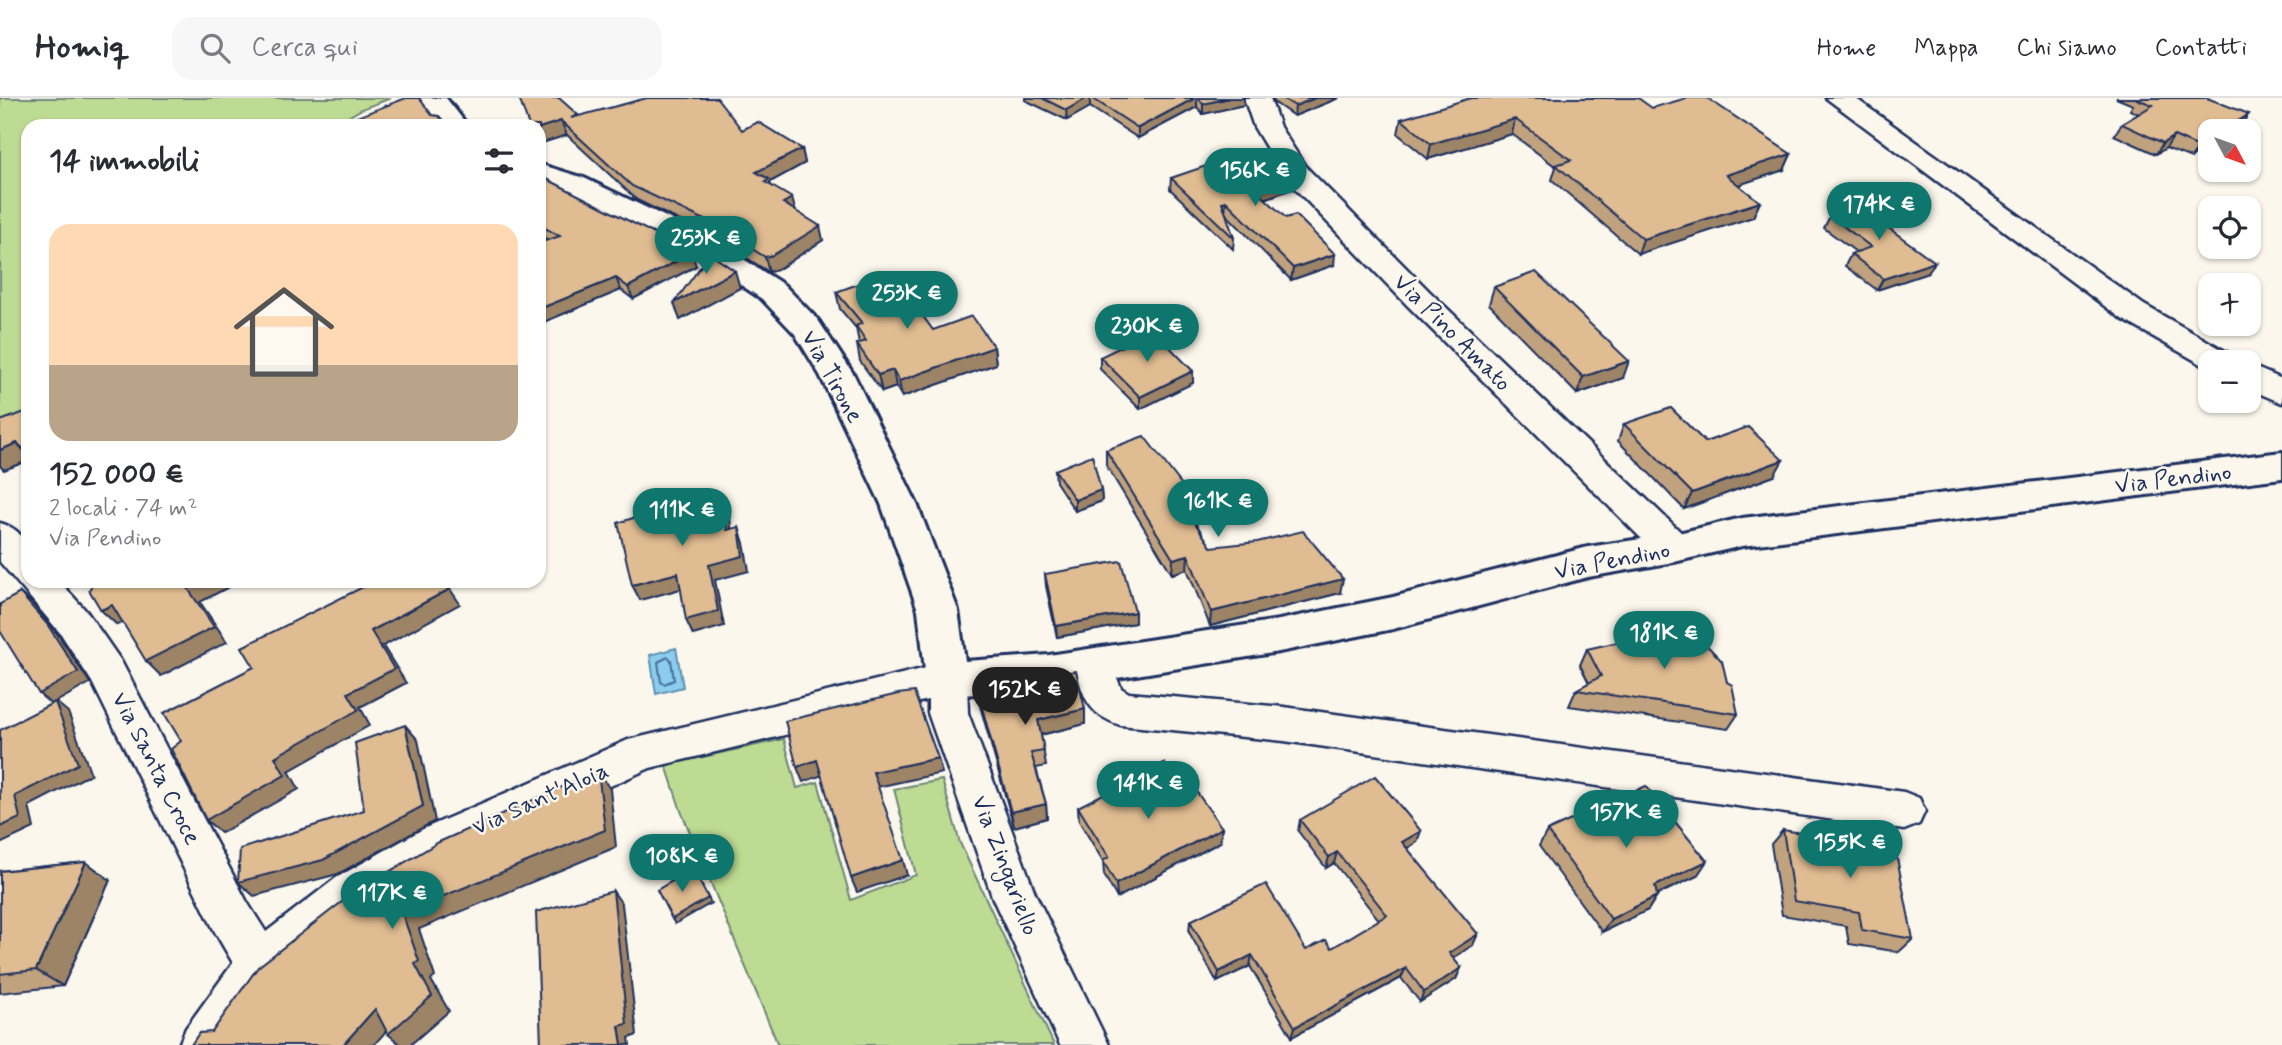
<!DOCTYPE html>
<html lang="it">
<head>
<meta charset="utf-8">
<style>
  body { margin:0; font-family:Mynerve,sans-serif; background:#f7f7f7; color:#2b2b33; height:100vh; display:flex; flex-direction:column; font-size:26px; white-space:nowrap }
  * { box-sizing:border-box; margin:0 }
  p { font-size:23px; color:#7c7c81 }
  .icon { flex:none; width:38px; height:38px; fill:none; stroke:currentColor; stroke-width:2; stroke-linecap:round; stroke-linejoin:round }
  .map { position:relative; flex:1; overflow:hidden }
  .drawer { position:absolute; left:21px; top:21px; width:525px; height:469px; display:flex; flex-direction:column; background:#fff; border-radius:21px; box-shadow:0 2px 5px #0004 }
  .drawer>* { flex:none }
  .needle { width:46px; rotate:131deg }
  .tools { position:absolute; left:2198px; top:21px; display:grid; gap:14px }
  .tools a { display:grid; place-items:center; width:63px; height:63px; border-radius:14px; background:#fff; box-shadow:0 2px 5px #0004; font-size:35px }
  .price { position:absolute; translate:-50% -60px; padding:0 16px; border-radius:24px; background:#0f766e; color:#fff; font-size:23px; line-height:46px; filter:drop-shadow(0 2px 4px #0008) }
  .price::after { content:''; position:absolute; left:50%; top:42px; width:21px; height:16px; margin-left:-10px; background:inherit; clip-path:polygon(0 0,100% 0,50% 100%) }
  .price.selected { background:#222; color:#fff }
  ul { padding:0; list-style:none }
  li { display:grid; align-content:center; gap:14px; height:371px; padding:0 28px }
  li+li { border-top:2px solid #e1e1e2 }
  li span { display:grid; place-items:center; height:217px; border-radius:21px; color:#555 }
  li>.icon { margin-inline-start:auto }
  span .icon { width:126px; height:126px; fill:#fffc; stroke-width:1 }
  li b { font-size:30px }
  h2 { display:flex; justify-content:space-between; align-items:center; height:84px; padding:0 28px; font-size:30px }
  header { display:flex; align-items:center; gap:42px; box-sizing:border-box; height:98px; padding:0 35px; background:#fff; border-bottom:2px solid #e1e1e2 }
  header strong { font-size:33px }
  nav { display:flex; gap:38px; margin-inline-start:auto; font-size:24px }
  .search { width:490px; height:63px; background:#f7f7f7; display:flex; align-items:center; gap:18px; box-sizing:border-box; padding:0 24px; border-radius:21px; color:#7c7c81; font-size:26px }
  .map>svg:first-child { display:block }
</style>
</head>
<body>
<header>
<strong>Homiq</strong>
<div class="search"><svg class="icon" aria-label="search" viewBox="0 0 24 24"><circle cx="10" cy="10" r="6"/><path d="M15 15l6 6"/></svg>Cerca qui</div>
<nav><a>Home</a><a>Mappa</a><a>Chi siamo</a><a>Contatti</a></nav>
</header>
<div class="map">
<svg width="2282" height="947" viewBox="0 0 2282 947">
  <rect width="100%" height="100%" fill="#fbf7ec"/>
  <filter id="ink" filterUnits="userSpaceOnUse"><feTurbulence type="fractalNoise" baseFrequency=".0143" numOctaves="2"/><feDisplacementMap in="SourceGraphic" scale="14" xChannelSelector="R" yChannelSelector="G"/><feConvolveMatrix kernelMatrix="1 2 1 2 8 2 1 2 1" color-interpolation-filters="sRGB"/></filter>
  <g filter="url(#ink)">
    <g fill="#bedb93" stroke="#6c8578" stroke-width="2">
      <path d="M 0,0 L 391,0 L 362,11 L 332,28 L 28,28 L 28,317 L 0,332 Z"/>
      <path d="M 784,641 L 797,690 L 818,684 L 851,802 L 916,777 L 894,691 L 942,682 L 960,745 L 1054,947 L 778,947 L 681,713 L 666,667 Z"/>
    </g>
    <path fill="#8ccded" stroke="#5f8eb4" stroke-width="2" d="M 676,550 L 683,589 L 656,596 L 650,557 Z"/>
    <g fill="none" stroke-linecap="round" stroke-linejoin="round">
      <path stroke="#486e97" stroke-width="2" d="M 668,559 L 671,562 L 674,582 L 664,586 L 661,584 L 658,564 Z"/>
      <g stroke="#1b2f5e" stroke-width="5">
        <g id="street">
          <path d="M 1244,0 L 1270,0 L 1280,29 L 1305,68 L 1430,194 L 1687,440 L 1692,450 L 1687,460 L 1674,464 L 1661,460 L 1408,208 L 1284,79 L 1254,29 Z"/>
          <path d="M 1826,0 L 1855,0 L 2144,207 L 2232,257 L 2237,264 L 2210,264 L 2210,271 L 2122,221 Z"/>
          <path d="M 2249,267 L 2282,281 L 2282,305 L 2249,291 Z"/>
          <path d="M 0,425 C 31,434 28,455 28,483 L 59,483 L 87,514 L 121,563 L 247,804 L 266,834 L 336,780 L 423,731 L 628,642 L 947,565 L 961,570 L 967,581 L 968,615 L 1035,795 L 1109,947 L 1060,947 L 993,801 L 928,615 L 928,602 L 650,670 L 453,759 L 368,810 L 276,883 L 232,947 L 179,947 L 186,930 L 233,865 L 215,834 L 92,584 L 61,536 L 0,464 Z"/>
          <path d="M 1094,552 L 1108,557 L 1121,590 L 1129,595 L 1284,609 L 1904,694 L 1919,700 L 1925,713 L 1919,726 L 1904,732 L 1284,643 L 1120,627 C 1086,615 1085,600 1074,568 L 1080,557 Z"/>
        </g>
      </g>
      <g stroke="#1b2f5e" stroke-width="6">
        <g id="secondary">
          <path d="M 419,0 L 446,0 L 468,28 L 440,28 Z"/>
          <path d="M 539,66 L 584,80 L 712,141 L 784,187 L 818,222 L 854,277 L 917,406 L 958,512 L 965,563 L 1049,557 L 1279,522 L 1393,499 L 1588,449 L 1674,436 L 1742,420 L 2282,354 L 2282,380 L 1742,448 L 1674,464 L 1588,479 L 1393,531 L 1279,554 L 1049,591 L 947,598 L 932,593 L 926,581 L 918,512 L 881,406 L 820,277 L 795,236 L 762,201 L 690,153 L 564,92 L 539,84 Z"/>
        </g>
      </g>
      <use href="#street" fill="#fbf7ec" fill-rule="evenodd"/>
      <use href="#secondary" fill="#fbf7ec" fill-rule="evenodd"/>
    </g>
    <g fill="#c1a27e" stroke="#1b2f5e" stroke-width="2">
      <path d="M 1025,0 L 1244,0 L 1244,7 L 1203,16 L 1197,9 L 1138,40 L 1090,9 L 1067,22 L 1025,2 Z"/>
      <path d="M 1272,0 L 1339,0 L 1294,18 L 1275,5 Z"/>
      <path d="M 2116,0 L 2208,0 L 2241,27 L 2191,60 L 2166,50 L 2156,56 L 2114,37 L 2122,26 L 2139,16 L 2130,12 L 2133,7 Z"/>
      <path d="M 1652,10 L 1791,56 L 1784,72 L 1738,87 L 1760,104 L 1753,119 L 1638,156 L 1552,82 L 1556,69 L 1512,36 L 1428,61 L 1398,36 L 1401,21 Z"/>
      <path d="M 578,18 L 742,32 L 802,51 L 805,65 L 770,84 L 771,88 L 823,142 L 777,172 L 769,174 L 713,139 L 637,102 L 567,37 L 539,46 L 539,28 Z"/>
      <path d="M 539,77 L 696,168 L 633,201 L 621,192 L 539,226 L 539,145 L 549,142 L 539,137 Z"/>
      <path d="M 1213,79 L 1293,80 L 1292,91 L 1265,101 L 1334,167 L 1291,182 L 1225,115 L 1234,140 L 1233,151 L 1170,91 L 1171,80 Z"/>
      <path d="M 1830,118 L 1935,164 L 1928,175 L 1877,192 L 1845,168 L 1851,156 L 1856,154 L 1824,130 Z"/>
      <path d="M 1494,189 L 1623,280 L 1577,296 L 1489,206 Z"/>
      <path d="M 836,194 L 933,232 L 994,249 L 996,266 L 902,299 L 896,289 L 882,294 L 860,263 L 857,246 L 859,245 L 856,230 L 840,211 Z"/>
      <path d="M 1100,259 L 1193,273 L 1193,285 L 1140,311 L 1100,271 Z"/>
      <path d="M 1624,326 L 1705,344 L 1774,378 L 1684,411 L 1618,343 Z"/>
      <path d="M 1106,352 L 1192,400 L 1191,414 L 1189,415 L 1211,449 L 1340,495 L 1210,528 L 1187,471 L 1172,476 L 1106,367 Z"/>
      <path d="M 1055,372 L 1101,392 L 1102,403 L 1075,413 L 1056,384 Z"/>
      <path d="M 1045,476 L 1135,514 L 1135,525 L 1057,539 L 1046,488 Z"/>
      <path d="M 1587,551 L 1727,584 L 1738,616 L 1728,631 L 1569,608 L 1576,592 L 1589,585 L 1580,567 Z"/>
      <path d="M 976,588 L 1085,611 L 1085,626 L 1041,637 L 1046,668 L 1036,670 L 1046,706 L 1047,720 L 1014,729 L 979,604 Z"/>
      <path d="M 1078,709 L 1220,744 L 1117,800 L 1104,777 L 1103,763 L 1079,723 Z"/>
      <path d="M 1300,722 L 1417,744 L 1407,750 L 1473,847 L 1453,860 L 1461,870 L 1456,881 L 1420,904 L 1401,880 L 1292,939 L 1250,868 L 1217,884 L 1189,834 L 1190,823 L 1306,852 L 1332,850 L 1379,822 L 1334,765 L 1326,770 L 1298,733 Z"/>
      <path d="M 1783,732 L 1913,841 L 1899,854 L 1849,846 L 1846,828 L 1782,817 L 1771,746 Z"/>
      <path d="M 1547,733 L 1697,778 L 1657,797 L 1648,812 L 1602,834 L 1539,748 Z"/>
      <path d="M 86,764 L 110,782 L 63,888 L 0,895 L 0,773 Z"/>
    </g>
    <g fill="#9d8466" stroke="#1b2f5e" stroke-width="2">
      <path d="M 1087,0 L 1090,0 L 1090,9 L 1067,22 L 1066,12 Z"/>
      <path d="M 1195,0 L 1197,0 L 1197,9 L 1138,40 L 1138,30 Z"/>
      <path d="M 1229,0 L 1244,0 L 1244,7 L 1203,16 L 1203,6 Z"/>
      <path d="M 1315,0 L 1339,0 L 1294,18 L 1295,8 Z"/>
      <path d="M 2249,16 L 2241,27 L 2232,33 L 2223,33 Z"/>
      <path d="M 1515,21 L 1512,36 L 1428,61 L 1431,46 Z"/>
      <path d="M 561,23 L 567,37 L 539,46 L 539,30 Z"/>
      <path d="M 2174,38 L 2166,50 L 2156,56 L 2163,45 Z"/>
      <path d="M 2210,42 L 2210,47 L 2191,60 L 2199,49 Z"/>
      <path d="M 802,51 L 805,65 L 770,84 L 773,96 L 756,74 Z"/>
      <path d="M 1791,56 L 1784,72 L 1720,93 L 1726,77 Z"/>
      <path d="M 1293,80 L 1292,91 L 1255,104 L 1256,92 Z"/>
      <path d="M 792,100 L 796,115 L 783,105 Z"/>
      <path d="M 1226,103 L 1225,115 L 1222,104 Z"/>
      <path d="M 1760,104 L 1753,119 L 1638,156 L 1643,141 Z"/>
      <path d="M 820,128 L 823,142 L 777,172 L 769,174 L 765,159 Z"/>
      <path d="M 692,155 L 696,168 L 633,201 L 628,189 Z"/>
      <path d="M 1335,156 L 1334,167 L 1291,182 L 1293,170 Z"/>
      <path d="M 1935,164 L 1928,175 L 1877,192 L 1883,181 Z"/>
      <path d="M 735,173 L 740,190 L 680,222 L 674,205 Z"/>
      <path d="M 616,180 L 621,192 L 539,226 L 539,211 Z"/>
      <path d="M 994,249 L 996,266 L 902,299 L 899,283 Z"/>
      <path d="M 1629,263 L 1623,280 L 1577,296 L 1583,279 Z"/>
      <path d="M 893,272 L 896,289 L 882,294 L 878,277 Z"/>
      <path d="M 1193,273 L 1193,285 L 1140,311 L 1140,299 Z"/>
      <path d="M 17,345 L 28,357 L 28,363 L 4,372 L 0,368 L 0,352 Z"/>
      <path d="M 1783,362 L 1774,378 L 1684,411 L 1692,395 Z"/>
      <path d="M 1101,392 L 1102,403 L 1075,413 L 1075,402 Z"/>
      <path d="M 1192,400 L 1191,414 L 1181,419 L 1181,404 Z"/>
      <path d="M 724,403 L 730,419 L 733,448 L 727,432 Z"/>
      <path d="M 739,429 L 744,445 L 749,473 L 715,482 L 724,528 L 693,537 L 686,522 L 709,467 Z"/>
      <path d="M 1188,457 L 1187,471 L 1172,476 L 1173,461 Z"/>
      <path d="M 678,475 L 684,490 L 640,502 L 632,487 Z"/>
      <path d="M 1343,481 L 1340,495 L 1210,528 L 1211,514 Z"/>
      <path d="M 197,483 L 240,483 L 200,504 L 227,544 L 161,578 L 146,563 L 187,489 Z"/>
      <path d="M 450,491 L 460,506 L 383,548 L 406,585 L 360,609 L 370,627 L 289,673 L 299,691 L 221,735 L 206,722 L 348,595 L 371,533 Z"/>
      <path d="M 20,495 L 33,506 L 59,538 L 90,585 L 56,604 L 68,614 L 91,676 L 29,708 L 34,730 L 0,746 L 0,729 L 15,698 L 52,607 L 39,596 Z"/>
      <path d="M 112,507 L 127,522 L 117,527 L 101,512 Z"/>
      <path d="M 1135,514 L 1135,525 L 1057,539 L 1056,528 Z"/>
      <path d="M 1085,611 L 1085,626 L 1040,637 L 1038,622 Z"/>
      <path d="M 405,627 L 418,642 L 435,723 L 338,776 L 254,798 L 238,784 L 423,708 Z"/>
      <path d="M 938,660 L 942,675 L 877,689 L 873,674 Z"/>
      <path d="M 817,662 L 823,677 L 803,684 L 797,669 Z"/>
      <path d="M 598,673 L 610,691 L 616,749 L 419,831 L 435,879 L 431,882 L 449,913 L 410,947 L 401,947 L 388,936 L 415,866 L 402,815 Z"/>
      <path d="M 1046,706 L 1047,720 L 1014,729 L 1011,714 Z"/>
      <path d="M 1222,730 L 1220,744 L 1117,800 L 1116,786 Z"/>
      <path d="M 1421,733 L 1417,744 L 1398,756 L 1402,744 Z"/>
      <path d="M 1337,754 L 1334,765 L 1326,770 L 1329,759 Z"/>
      <path d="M 903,762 L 907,777 L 857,794 L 851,780 Z"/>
      <path d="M 1707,763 L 1697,778 L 1645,802 L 1655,788 Z"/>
      <path d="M 86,764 L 110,782 L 63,888 L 36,872 Z"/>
      <path d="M 693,771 L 711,805 L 675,826 L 672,821 Z"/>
      <path d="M 613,793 L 622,806 L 637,937 L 629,940 L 630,947 L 622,947 L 619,928 Z"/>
      <path d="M 1657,798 L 1648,812 L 1602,834 L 1611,821 Z"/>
      <path d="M 1478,836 L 1473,847 L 1444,866 L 1449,855 Z"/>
      <path d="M 1252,857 L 1250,868 L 1217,884 L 1219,874 Z"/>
      <path d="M 1406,870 L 1401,880 L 1292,939 L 1295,929 Z"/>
      <path d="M 1461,870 L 1456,881 L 1420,904 L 1424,894 Z"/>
      <path d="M 375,911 L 393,925 L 374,947 L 343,947 Z"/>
    </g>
    <g fill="#e0bc92" stroke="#1b2f5e" stroke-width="2">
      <path d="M 406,0 L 419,0 L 432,17 L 439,18 L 448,28 L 352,28 L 344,24 Z"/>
      <path d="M 519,0 L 559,0 L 578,17 L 571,20 L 647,0 L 717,0 L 742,32 L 758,24 L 802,51 L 756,74 L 769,81 L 765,84 L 792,100 L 783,105 L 820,128 L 773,157 L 765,159 L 709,124 L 632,88 L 561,23 L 539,30 L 539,28 L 529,28 Z"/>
      <path d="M 1042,0 L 1087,0 L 1066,12 Z"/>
      <path d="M 1092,0 L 1195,0 L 1138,30 Z"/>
      <path d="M 1198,0 L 1229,0 L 1203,6 Z"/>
      <path d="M 1282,0 L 1315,0 L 1295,8 Z"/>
      <path d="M 1471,0 L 1638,0 L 1652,10 L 1687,0 L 1707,0 L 1791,56 L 1726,77 L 1760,104 L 1643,141 L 1556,67 L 1571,62 L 1515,21 L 1431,46 L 1401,21 Z"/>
      <path d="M 2138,0 L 2207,0 L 2249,16 L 2223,33 L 2210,33 L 2210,42 L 2199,49 L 2174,38 L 2163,45 L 2122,26 L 2153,7 L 2137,1 Z"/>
      <path d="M 1278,60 L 1293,80 L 1256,92 L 1286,120 L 1296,117 L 1335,156 L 1293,170 L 1226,103 L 1222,104 L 1234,140 L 1171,80 L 1209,67 L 1213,79 Z"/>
      <path d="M 539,77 L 692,155 L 628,189 L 616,180 L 539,211 L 539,145 L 560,138 L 539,127 Z"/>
      <path d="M 1845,98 L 1935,164 L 1883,181 L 1851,156 L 1871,149 L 1830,118 Z"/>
      <path d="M 703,151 L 735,173 L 674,205 L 709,157 Z"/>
      <path d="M 891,174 L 933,232 L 972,218 L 994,249 L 899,283 L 893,272 L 878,277 L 857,246 L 866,243 L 856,228 L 862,225 L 836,194 Z"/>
      <path d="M 1536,174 L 1629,263 L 1583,279 L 1494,189 Z"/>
      <path d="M 1157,236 L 1193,273 L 1140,299 L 1100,259 L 1139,240 L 1143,242 Z"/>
      <path d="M 1671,310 L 1705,344 L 1748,329 L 1783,362 L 1692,395 L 1624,326 Z"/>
      <path d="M 28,313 L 28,355 L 17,345 L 0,352 L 0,323 Z"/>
      <path d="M 1144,338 L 1192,400 L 1181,404 L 1211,449 L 1257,444 L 1303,433 L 1343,481 L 1211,514 L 1188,457 L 1173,461 L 1106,352 Z"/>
      <path d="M 1092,357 L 1101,392 L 1075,402 L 1055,372 Z"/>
      <path d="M 716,393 L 724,403 L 727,432 L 739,429 L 743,458 L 709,467 L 718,513 L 686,522 L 678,475 L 632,487 L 618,425 Z"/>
      <path d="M 1121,463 L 1135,514 L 1056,528 L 1045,476 Z"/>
      <path d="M 95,483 L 197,483 L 187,489 L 214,529 L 146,563 L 112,507 L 101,512 L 89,492 Z"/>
      <path d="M 375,483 L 444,483 L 450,491 L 371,533 L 394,571 L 348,595 L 358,612 L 275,659 L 285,677 L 206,722 L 171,651 L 181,643 L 164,615 L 254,569 L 242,549 Z"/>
      <path d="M 20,495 L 47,526 L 78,574 L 39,596 L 0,533 L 0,506 Z"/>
      <path d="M 1688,528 L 1722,563 L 1727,584 L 1732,587 L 1738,616 L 1576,592 L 1601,578 L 1587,551 Z"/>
      <path d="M 1076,573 L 1085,611 L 1038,622 L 1044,653 L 1031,655 L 1046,706 L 1011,714 L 976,588 L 1014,580 Z"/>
      <path d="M 914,594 L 938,660 L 873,674 L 903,762 L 851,780 L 817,662 L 797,669 L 785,623 L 898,596 Z"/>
      <path d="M 55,604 L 78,666 L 15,698 L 20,720 L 0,729 L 0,632 Z"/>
      <path d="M 405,627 L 423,708 L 323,762 L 238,784 L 240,751 L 364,712 L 355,645 Z"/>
      <path d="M 1164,665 L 1178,682 L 1186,679 L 1222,730 L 1116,786 L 1103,763 L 1109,759 L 1078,709 Z"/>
      <path d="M 598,673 L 605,732 L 402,815 L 419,863 L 415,866 L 432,898 L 388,936 L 375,911 L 343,947 L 191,947 L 199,935 L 212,934 L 258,869 L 352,796 L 439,744 Z"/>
      <path d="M 1375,678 L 1421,733 L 1402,744 L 1478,836 L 1449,855 L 1461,870 L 1424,894 L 1406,870 L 1295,929 L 1252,857 L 1219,874 L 1190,823 L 1266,786 L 1306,852 L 1326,842 L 1332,850 L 1387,817 L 1337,754 L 1329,759 L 1300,722 Z"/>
      <path d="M 1646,688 L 1707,763 L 1655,788 L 1657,798 L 1611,821 L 1547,733 Z"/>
      <path d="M 1783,732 L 1895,750 L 1913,841 L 1862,832 L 1859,814 L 1794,803 Z"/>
      <path d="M 86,764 L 36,872 L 0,876 L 0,773 Z"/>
      <path d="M 693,771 L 708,800 L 672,821 L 657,792 Z"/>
      <path d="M 613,793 L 627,926 L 619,928 L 622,947 L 541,947 L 536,814 Z"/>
    </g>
  </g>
  <g text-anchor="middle" stroke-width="5" stroke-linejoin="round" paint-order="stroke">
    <g font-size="24" fill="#1b2f5e" stroke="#fbf7ec">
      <text transform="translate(1453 234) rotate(45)" y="8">Via Pino Amato</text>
      <text transform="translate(833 278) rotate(61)" y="8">Via Tirone</text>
      <text transform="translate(2173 380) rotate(-7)" y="8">Via Pendino</text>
      <text transform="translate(1612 462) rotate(-11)" y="8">Via Pendino</text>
      <text transform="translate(157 670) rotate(63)" y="8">Via Santa Croce</text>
      <text transform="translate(540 700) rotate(-24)" y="8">Via Sant'Aloia</text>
      <text transform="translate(1006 767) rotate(69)" y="8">Via Zingariello</text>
    </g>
  </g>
</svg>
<div class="tools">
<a><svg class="needle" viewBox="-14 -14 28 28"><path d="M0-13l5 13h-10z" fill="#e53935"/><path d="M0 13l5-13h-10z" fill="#7c7c81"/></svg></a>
<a><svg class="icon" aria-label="locate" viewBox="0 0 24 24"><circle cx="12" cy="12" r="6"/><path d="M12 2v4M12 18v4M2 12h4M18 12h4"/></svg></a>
<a>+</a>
<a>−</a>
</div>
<b class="price" style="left:1255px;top:110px">156K €</b>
<b class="price" style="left:1879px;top:144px">174K €</b>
<b class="price" style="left:706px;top:178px">253K €</b>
<b class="price" style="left:907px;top:233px">253K €</b>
<b class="price" style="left:1147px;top:266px">230K €</b>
<b class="price" style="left:1218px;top:441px">161K €</b>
<b class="price" style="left:682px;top:450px">111K €</b>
<b class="price" style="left:1664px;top:573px">181K €</b>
<b class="price selected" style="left:1025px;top:629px">152K €</b>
<b class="price" style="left:1148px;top:723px">141K €</b>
<b class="price" style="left:1626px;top:752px">157K €</b>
<b class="price" style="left:1850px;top:782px">155K €</b>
<b class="price" style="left:682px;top:796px">108K €</b>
<b class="price" style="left:392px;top:833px">117K €</b>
<section class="drawer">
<h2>14 immobili<svg class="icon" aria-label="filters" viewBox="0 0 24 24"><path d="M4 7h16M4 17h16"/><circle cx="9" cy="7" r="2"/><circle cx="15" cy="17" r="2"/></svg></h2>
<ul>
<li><span style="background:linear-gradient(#ffd9b3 65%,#b9a48a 0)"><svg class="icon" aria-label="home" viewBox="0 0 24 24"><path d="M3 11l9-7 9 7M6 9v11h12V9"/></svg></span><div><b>152 000 €</b><p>2 locali · 74 m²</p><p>Via Pendino</p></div></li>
</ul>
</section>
</div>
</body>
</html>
